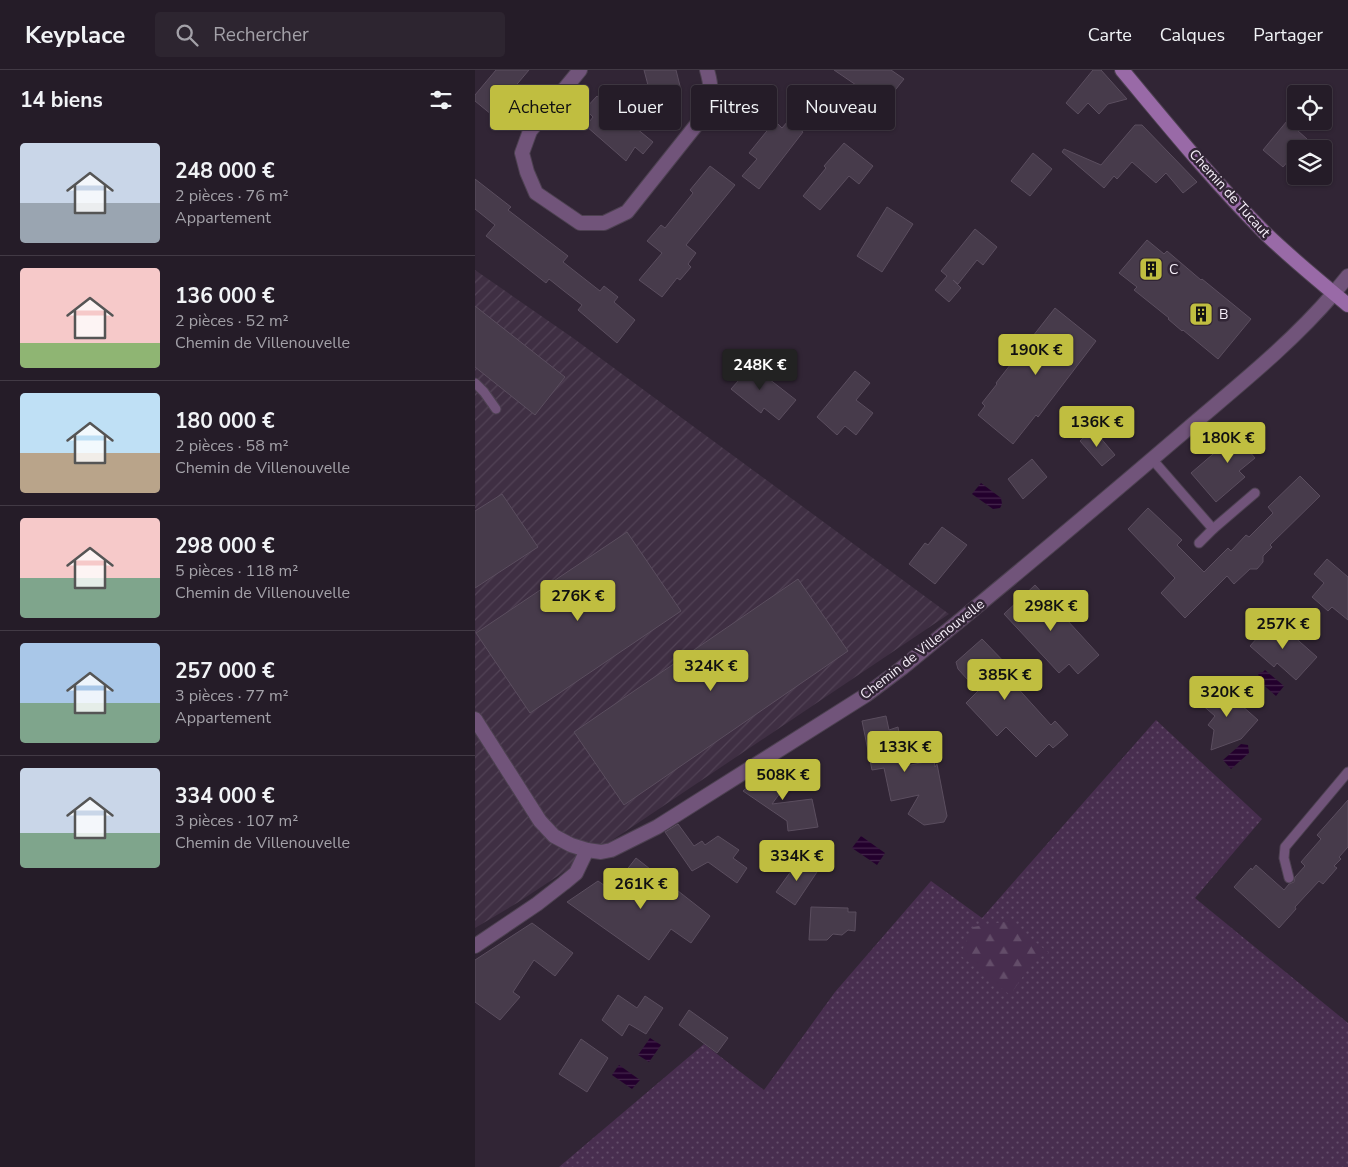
<!DOCTYPE html>
<html lang="fr">
<head>
<meta charset="utf-8">
<style>
  body { margin:0; font-family:"Nunito Sans",sans-serif; background:#2d2530; color:#f1f3f6; height:100vh; display:flex; flex-direction:column; font-size:19px; white-space:nowrap }
  * { box-sizing:border-box; margin:0 }
  p { font-size:16px; color:#a3a1a8 }
  .icon { flex:none; width:28px; height:28px; fill:none; stroke:currentColor; stroke-width:2; stroke-linecap:round; stroke-linejoin:round }
  .map { position:relative; flex:1; overflow:hidden }
  .drawer { display:flex; flex-direction:column; background:#251c28; width:475px }
  .drawer>* { flex:none }
  .banner { position:absolute; left:15px; top:15px; width:475px; height:45px; display:flex; gap:10px }
  .controls { position:absolute; left:812px; top:15px; display:grid; gap:10px }
  .controls a { display:grid; place-items:center; width:45px; height:45px; border-radius:5px; background:#251c28; box-shadow:0 1px 4px #0004,0 0 0 1px #423a45; font-size:25px }
  .price { position:absolute; translate:-50% -42px; padding:0 11px; border-radius:5px; background:#c0be40; color:#111; font-size:16px; line-height:32px; filter:drop-shadow(0 1px 2px #0008) }
  .price::after { content:''; position:absolute; left:50%; top:30px; width:15px; height:11px; margin-left:-8px; background:inherit; clip-path:polygon(0 0,100% 0,50% 100%) }
  .price.active { background:#222; color:#fff }
  ul { padding:0; list-style:none }
  li { display:flex; align-items:center; gap:15px; height:125px; padding:0 20px }
  li+li { border-top:1px solid #423a45 }
  li span { display:grid; place-items:center; flex:none; width:140px; height:100px; border-radius:5px; color:#555 }
  li>.icon { margin-inline-start:auto }
  span .icon { width:60px; height:60px; fill:#fffc; stroke-width:1 }
  li b { font-size:21px }
  h2 { display:flex; justify-content:space-between; align-items:center; height:60px; padding:0 20px; font-size:21px }
  .chip { padding:0 18px; border-radius:5px; background:#251c28; box-shadow:0 1px 4px #0004,0 0 0 1px #423a45; font-size:18px; line-height:45px }
  .chip.active { background:#c0be40; color:#111 }
  header { display:flex; align-items:center; gap:30px; box-sizing:border-box; height:70px; padding:0 25px; background:#251c28; border-bottom:1px solid #423a45 }
  header strong { font-size:24px }
  nav { display:flex; gap:28px; margin-inline-start:auto; font-size:18px }
  .search { width:350px; height:45px; background:#2d2530; display:flex; align-items:center; gap:12px; box-sizing:border-box; padding:0 18px; border-radius:5px; color:#a3a1a8; font-size:19px }
  main { display:flex; flex:1; min-height:0 }
  .map>svg:first-child { display:block }
</style>
</head>
<body>
<header>
<strong>Keyplace</strong>
<div class="search"><svg class="icon" aria-label="search" viewBox="0 0 24 24"><circle cx="10" cy="10" r="6"/><path d="M15 15l6 6"/></svg>Rechercher</div>
<nav><a>Carte</a><a>Calques</a><a>Partager</a></nav>
</header>
<main>
<section class="drawer">
<h2>14 biens<svg class="icon" aria-label="filters" viewBox="0 0 24 24"><path d="M4 7h16M4 17h16"/><circle cx="9" cy="7" r="2"/><circle cx="15" cy="17" r="2"/></svg></h2>
<ul>
<li><span style="background:linear-gradient(#c9d6e8 60%,#9aa5b1 0)"><svg class="icon" aria-label="home" viewBox="0 0 24 24"><path d="M3 11l9-7 9 7M6 9v11h12V9"/></svg></span><div><b>248 000 €</b><p>2 pièces · 76 m²</p><p>Appartement</p></div></li>
<li><span style="background:linear-gradient(#f6c9c9 75%,#8fb573 0)"><svg class="icon" aria-label="home" viewBox="0 0 24 24"><path d="M3 11l9-7 9 7M6 9v11h12V9"/></svg></span><div><b>136 000 €</b><p>2 pièces · 52 m²</p><p>Chemin de Villenouvelle</p></div></li>
<li><span style="background:linear-gradient(#bfe0f5 60%,#b9a48a 0)"><svg class="icon" aria-label="home" viewBox="0 0 24 24"><path d="M3 11l9-7 9 7M6 9v11h12V9"/></svg></span><div><b>180 000 €</b><p>2 pièces · 58 m²</p><p>Chemin de Villenouvelle</p></div></li>
<li><span style="background:linear-gradient(#f6c9c9 60%,#7fa58c 0)"><svg class="icon" aria-label="home" viewBox="0 0 24 24"><path d="M3 11l9-7 9 7M6 9v11h12V9"/></svg></span><div><b>298 000 €</b><p>5 pièces · 118 m²</p><p>Chemin de Villenouvelle</p></div></li>
<li><span style="background:linear-gradient(#a9c7e8 60%,#7fa58c 0)"><svg class="icon" aria-label="home" viewBox="0 0 24 24"><path d="M3 11l9-7 9 7M6 9v11h12V9"/></svg></span><div><b>257 000 €</b><p>3 pièces · 77 m²</p><p>Appartement</p></div></li>
<li><span style="background:linear-gradient(#c9d6e8 65%,#7fa58c 0)"><svg class="icon" aria-label="home" viewBox="0 0 24 24"><path d="M3 11l9-7 9 7M6 9v11h12V9"/></svg></span><div><b>334 000 €</b><p>3 pièces · 107 m²</p><p>Chemin de Villenouvelle</p></div></li>
</ul>
</section>
<div class="map">
<svg width="873" height="1097" viewBox="0 0 873 1097">
  <defs>
    <pattern id="industrial-furrows" width="10" height="10" patternUnits="userSpaceOnUse" patternTransform="scale(1.25)"><rect width="10" height="10" fill="#3f2f43"/><path d="M-1 1l2-2M0 10L10 0M9 11l2-2" fill="none" stroke="#524356"/></pattern>
    <pattern id="grass-dots" width="8" height="8" patternUnits="userSpaceOnUse" patternTransform="scale(1.25)"><rect width="8" height="8" fill="#482e4f"/><path d="M2 2h.1M6 6h.1" fill="none" stroke="#634d69" stroke-width="1.8" stroke-linecap="round"/></pattern>
    <pattern id="forest-firs" width="22" height="20" patternUnits="userSpaceOnUse" patternTransform="scale(1.25)"><rect width="22" height="20" fill="#482e4f"/><path d="M5 1l3.5 6h-7zM16 11l3.5 6h-7z" fill="#634d69"/></pattern>
    <pattern id="water-rules" width="6" height="5" patternUnits="userSpaceOnUse" patternTransform="scale(1.25)"><rect width="6" height="5" fill="#23002d"/><path d="M0 2.5h6" fill="none" stroke="#44264c"/></pattern>
  </defs>
  <rect width="100%" height="100%" fill="#312535"/>
  <path fill="url(#industrial-furrows)" d="M 0,200 L 98,268 L 474,544 L 154,759 L 42,833 L 0,858 Z"/>
  <path fill="url(#grass-dots)" d="M 681,650 L 787,749 L 720,828 L 873,953 L 873,1097 L 84,1097 L 229,974 L 289,1020 L 360,922 L 456,811 L 507,848 Z"/>
  <path fill="url(#forest-firs)" d="M 534,851 L 574,883 L 560,889 L 535,925 L 485,885 L 498,857 Z"/>
  <g fill="url(#water-rules)">
    <path d="M 506,413 L 526,428 L 527,434 L 525,438 L 518,439 L 497,424 Z"/>
    <path d="M 790,600 L 809,616 L 801,626 L 782,609 L 784,607 L 783,603 L 788,602 Z"/>
    <path d="M 766,674 L 773,675 L 774,683 L 756,699 L 748,690 Z"/>
    <path d="M 386,766 L 410,783 L 402,795 L 377,778 Z"/>
    <path d="M 175,968 L 186,975 L 174,992 L 163,985 Z"/>
    <path d="M 144,995 L 165,1010 L 157,1019 L 137,1005 Z"/>
  </g>
  <g fill="#473b4b" stroke="#5b4e5f">
    <path d="M 21,0 L 54,0 L 32,26 L 44,35 L 28,54 L 0,31 L 0,25 Z"/>
    <path d="M 169,0 L 201,0 L 206,20 L 202,21 L 204,32 L 179,38 Z"/>
    <path d="M 359,0 L 416,0 L 429,9 L 409,34 Z"/>
    <path d="M 618,0 L 626,0 L 652,29 L 633,34 L 624,44 L 613,33 L 603,44 L 591,33 Z"/>
    <path d="M 122,26 L 178,72 L 168,84 L 160,77 L 151,91 L 111,56 L 118,47 L 110,39 Z"/>
    <path d="M 300,51 L 307,58 L 313,51 L 328,62 L 284,119 L 267,106 L 282,89 L 274,83 Z"/>
    <path d="M 812,51 L 832,69 L 824,79 L 821,79 L 821,82 L 808,97 L 788,80 Z"/>
    <path d="M 660,55 L 667,55 L 722,112 L 708,123 L 691,103 L 681,113 L 657,92 L 642,109 L 639,106 L 629,118 L 587,82 L 589,79 L 626,95 Z"/>
    <path d="M 369,73 L 398,96 L 384,114 L 374,106 L 345,140 L 328,126 L 351,98 L 349,96 Z"/>
    <path d="M 558,83 L 577,99 L 555,126 L 536,111 Z"/>
    <path d="M 235,96 L 260,115 L 211,175 L 221,183 L 213,194 L 216,197 L 205,210 L 202,208 L 187,227 L 164,210 L 187,183 L 172,171 L 186,155 L 190,158 L 218,123 L 215,120 Z"/>
    <path d="M 0,109 L 36,137 L 33,140 L 93,186 L 88,192 L 125,221 L 129,216 L 143,227 L 139,232 L 160,250 L 142,273 L 103,240 L 107,235 L 89,221 L 74,209 L 71,213 L 11,166 L 20,155 L 0,139 Z"/>
    <path d="M 412,137 L 438,154 L 407,202 L 382,186 Z"/>
    <path d="M 500,159 L 522,177 L 508,195 L 502,190 L 483,214 L 478,210 L 486,218 L 474,232 L 460,220 L 472,206 L 466,201 Z"/>
    <path d="M 672,170 L 689,184 L 692,181 L 726,210 L 727,209 L 776,249 L 743,289 L 708,260 L 707,261 L 693,249 L 694,248 L 659,220 L 662,217 L 644,203 Z"/>
    <path d="M 0,236 L 90,307 L 60,345 L 0,297 Z"/>
    <path d="M 580,238 L 621,271 L 563,347 L 561,345 L 538,374 L 503,345 L 510,336 L 507,333 L 522,314 L 521,313 Z"/>
    <path d="M 264,289 L 274,297 L 276,295 L 321,330 L 304,350 L 289,338 L 286,343 L 256,319 L 264,310 L 254,302 Z"/>
    <path d="M 380,301 L 395,313 L 381,330 L 398,343 L 381,365 L 370,356 L 362,365 L 342,347 Z"/>
    <path d="M 773,354 L 788,368 L 774,381 L 780,388 L 764,401 L 770,407 L 741,432 L 716,403 Z"/>
    <path d="M 618,359 L 640,385 L 627,396 L 605,371 Z"/>
    <path d="M 557,389 L 572,407 L 548,429 L 533,409 Z"/>
    <path d="M 825,406 L 845,426 L 795,475 L 797,477 L 788,486 L 788,492 L 782,499 L 775,499 L 759,514 L 752,506 L 710,548 L 686,523 L 700,508 L 653,459 L 673,438 L 707,470 L 702,475 L 729,502 L 753,478 L 756,481 L 771,465 L 774,467 L 798,443 L 793,437 Z"/>
    <path d="M 27,424 L 63,477 L 0,518 L 0,441 Z"/>
    <path d="M 467,457 L 492,475 L 460,514 L 434,494 L 450,473 L 453,475 Z"/>
    <path d="M 152,462 L 206,541 L 55,643 L 1,563 Z"/>
    <path d="M 852,489 L 873,507 L 873,550 L 857,537 L 853,541 L 837,527 L 849,513 L 839,504 Z"/>
    <path d="M 323,509 L 373,581 L 149,735 L 99,662 Z"/>
    <path d="M 560,515 L 624,585 L 603,604 L 594,594 L 584,603 L 529,544 Z"/>
    <path d="M 799,549 L 842,587 L 821,610 L 802,593 L 799,597 L 775,576 Z"/>
    <path d="M 507,569 L 535,598 L 529,603 L 576,655 L 580,651 L 593,665 L 578,678 L 574,674 L 561,687 L 531,657 L 522,666 L 491,633 L 503,621 L 483,599 L 481,592 Z"/>
    <path d="M 740,616 L 755,630 L 757,627 L 783,650 L 766,669 L 736,680 L 739,660 L 733,655 L 740,646 L 725,633 Z"/>
    <path d="M 411,646 L 414,660 L 423,657 L 431,696 L 459,690 L 460,697 L 462,694 L 472,746 L 469,752 L 449,755 L 433,744 L 444,725 L 416,731 L 409,698 L 397,700 L 387,651 Z"/>
    <path d="M 301,697 L 316,708 L 297,734 L 337,729 L 343,757 L 313,761 L 312,751 L 268,721 L 289,703 Z"/>
    <path d="M 873,730 L 873,777 L 864,787 L 866,789 L 859,796 L 862,798 L 848,814 L 844,811 L 820,837 L 821,839 L 804,858 L 759,817 L 776,798 L 777,800 L 781,795 L 809,820 L 814,814 L 819,812 L 820,807 L 830,796 L 826,792 L 846,769 L 842,765 Z"/>
    <path d="M 203,754 L 219,776 L 227,771 L 230,775 L 243,766 L 264,780 L 258,788 L 272,798 L 262,813 L 233,792 L 217,801 L 190,762 Z"/>
    <path d="M 161,788 L 235,846 L 216,873 L 196,859 L 174,890 L 92,832 L 123,811 L 136,820 Z"/>
    <path d="M 324,790 L 342,802 L 320,835 L 301,822 Z"/>
    <path d="M 336,837 L 373,838 L 373,842 L 381,842 L 380,861 L 373,860 L 367,865 L 358,864 L 352,870 L 334,870 Z"/>
    <path d="M 57,853 L 98,883 L 80,906 L 59,890 L 38,922 L 45,927 L 25,950 L 0,932 L 0,890 Z"/>
    <path d="M 143,925 L 162,938 L 170,926 L 188,938 L 171,964 L 154,954 L 147,966 L 127,950 Z"/>
    <path d="M 214,940 L 253,968 L 242,983 L 204,955 Z"/>
    <path d="M 106,969 L 133,988 L 112,1022 L 84,1004 Z"/>
  </g>
  <g fill="none" stroke-linecap="round" stroke-linejoin="round">
    <g stroke="#4d4151" stroke-width="11">
      <g id="service">
        <path d="M 0,313 L 9,322 L 21,339"/>
        <path d="M 677,389 L 738,459"/>
        <path d="M 724,473 L 738,459 L 780,423"/>
        <path d="M 814,808 L 809,788 L 810,777 L 873,702"/>
      </g>
    </g>
    <g stroke="#4d4151" stroke-width="16">
      <g id="minor">
        <path d="M 105,0 L 55,61 L 47,83 L 52,102 L 61,123 L 105,153 L 129,153 L 152,142 L 230,44 C 237,28 237,17 232,0"/>
        <path d="M 0,649 L 65,751 L 79,766 L 96,775 L 112,780"/>
        <path d="M 0,876 L 62,834 L 89,813 L 101,803 L 112,780 L 126,782 L 136,780 L 182,757 L 391,625 L 427,598 C 520,522 612,445 703,367 C 756,321 813,277 859,223"/>
      </g>
    </g>
    <g stroke="#4d4151" stroke-width="16">
      <path id="tertiary" d="M 859,223 L 873,206"/>
    </g>
    <g stroke="#4d4151" stroke-width="16">
      <path id="secondary" d="M 647,0 C 693,55 739,112 790,163 C 816,188 845,212 873,235"/>
    </g>
    <use href="#service" stroke="#71547a" stroke-width="9"/>
    <use href="#minor" stroke="#71547a" stroke-width="14"/>
    <use href="#tertiary" stroke="#71547a" stroke-width="14"/>
    <use href="#secondary" stroke="#996aa7" stroke-width="14"/>
  </g>
  <defs>
    <g id="building-square" transform="scale(1.25)"><rect x="-9" y="-9" width="18" height="18" rx="4" fill="#c0be40" stroke="#312535"/><path d="M-4-6H4V6H1V3H-1V6H-4ZM-2.5-4.3h1.7v1.8h-1.7ZM.8-4.3h1.7v1.8H.8ZM-2.5-1h1.7V.8h-1.7ZM.8-1h1.7V.8H.8Z" fill="#111"/></g>
  </defs>
  <g fill-rule="evenodd">
    <use href="#building-square" x="676" y="199"/>
    <use href="#building-square" x="726" y="244"/>
  </g>
  <g text-anchor="middle" stroke-width="5" stroke-linejoin="round" paint-order="stroke">
    <g font-size="14" fill="#f7f0fa" stroke="#312535">
      <text transform="translate(755 123) rotate(48)" y="5">Chemin de Tucaut</text>
      <text transform="translate(447 579) rotate(-38)" y="5">Chemin de Villenouvelle</text>
    </g>
    <g font-size="14" fill="#f7f0fa" stroke="#312535" text-anchor="start">
      <text x="694" y="204">C</text>
      <text x="744" y="249">B</text>
    </g>
  </g>
</svg>
<div class="controls">
<a><svg class="icon" aria-label="locate" viewBox="0 0 24 24"><circle cx="12" cy="12" r="6"/><path d="M12 2v4M12 18v4M2 12h4M18 12h4"/></svg></a>
<a><svg class="icon" aria-label="layers" viewBox="0 0 24 24"><path d="M12 4l9 5-9 5-9-5zM3 14l9 5 9-5"/></svg></a>
</div>
<b class="price" style="left:561px;top:306px">190K €</b>
<b class="price active" style="left:285px;top:321px">248K €</b>
<b class="price" style="left:622px;top:378px">136K €</b>
<b class="price" style="left:753px;top:394px">180K €</b>
<b class="price" style="left:103px;top:552px">276K €</b>
<b class="price" style="left:576px;top:562px">298K €</b>
<b class="price" style="left:808px;top:580px">257K €</b>
<b class="price" style="left:236px;top:622px">324K €</b>
<b class="price" style="left:530px;top:631px">385K €</b>
<b class="price" style="left:752px;top:648px">320K €</b>
<b class="price" style="left:430px;top:703px">133K €</b>
<b class="price" style="left:308px;top:731px">508K €</b>
<b class="price" style="left:322px;top:812px">334K €</b>
<b class="price" style="left:166px;top:840px">261K €</b>
<div class="banner">
<a class="chip active">Acheter</a>
<a class="chip">Louer</a>
<a class="chip">Filtres</a>
<a class="chip">Nouveau</a>
</div>
</div>
</main>
</body>
</html>
